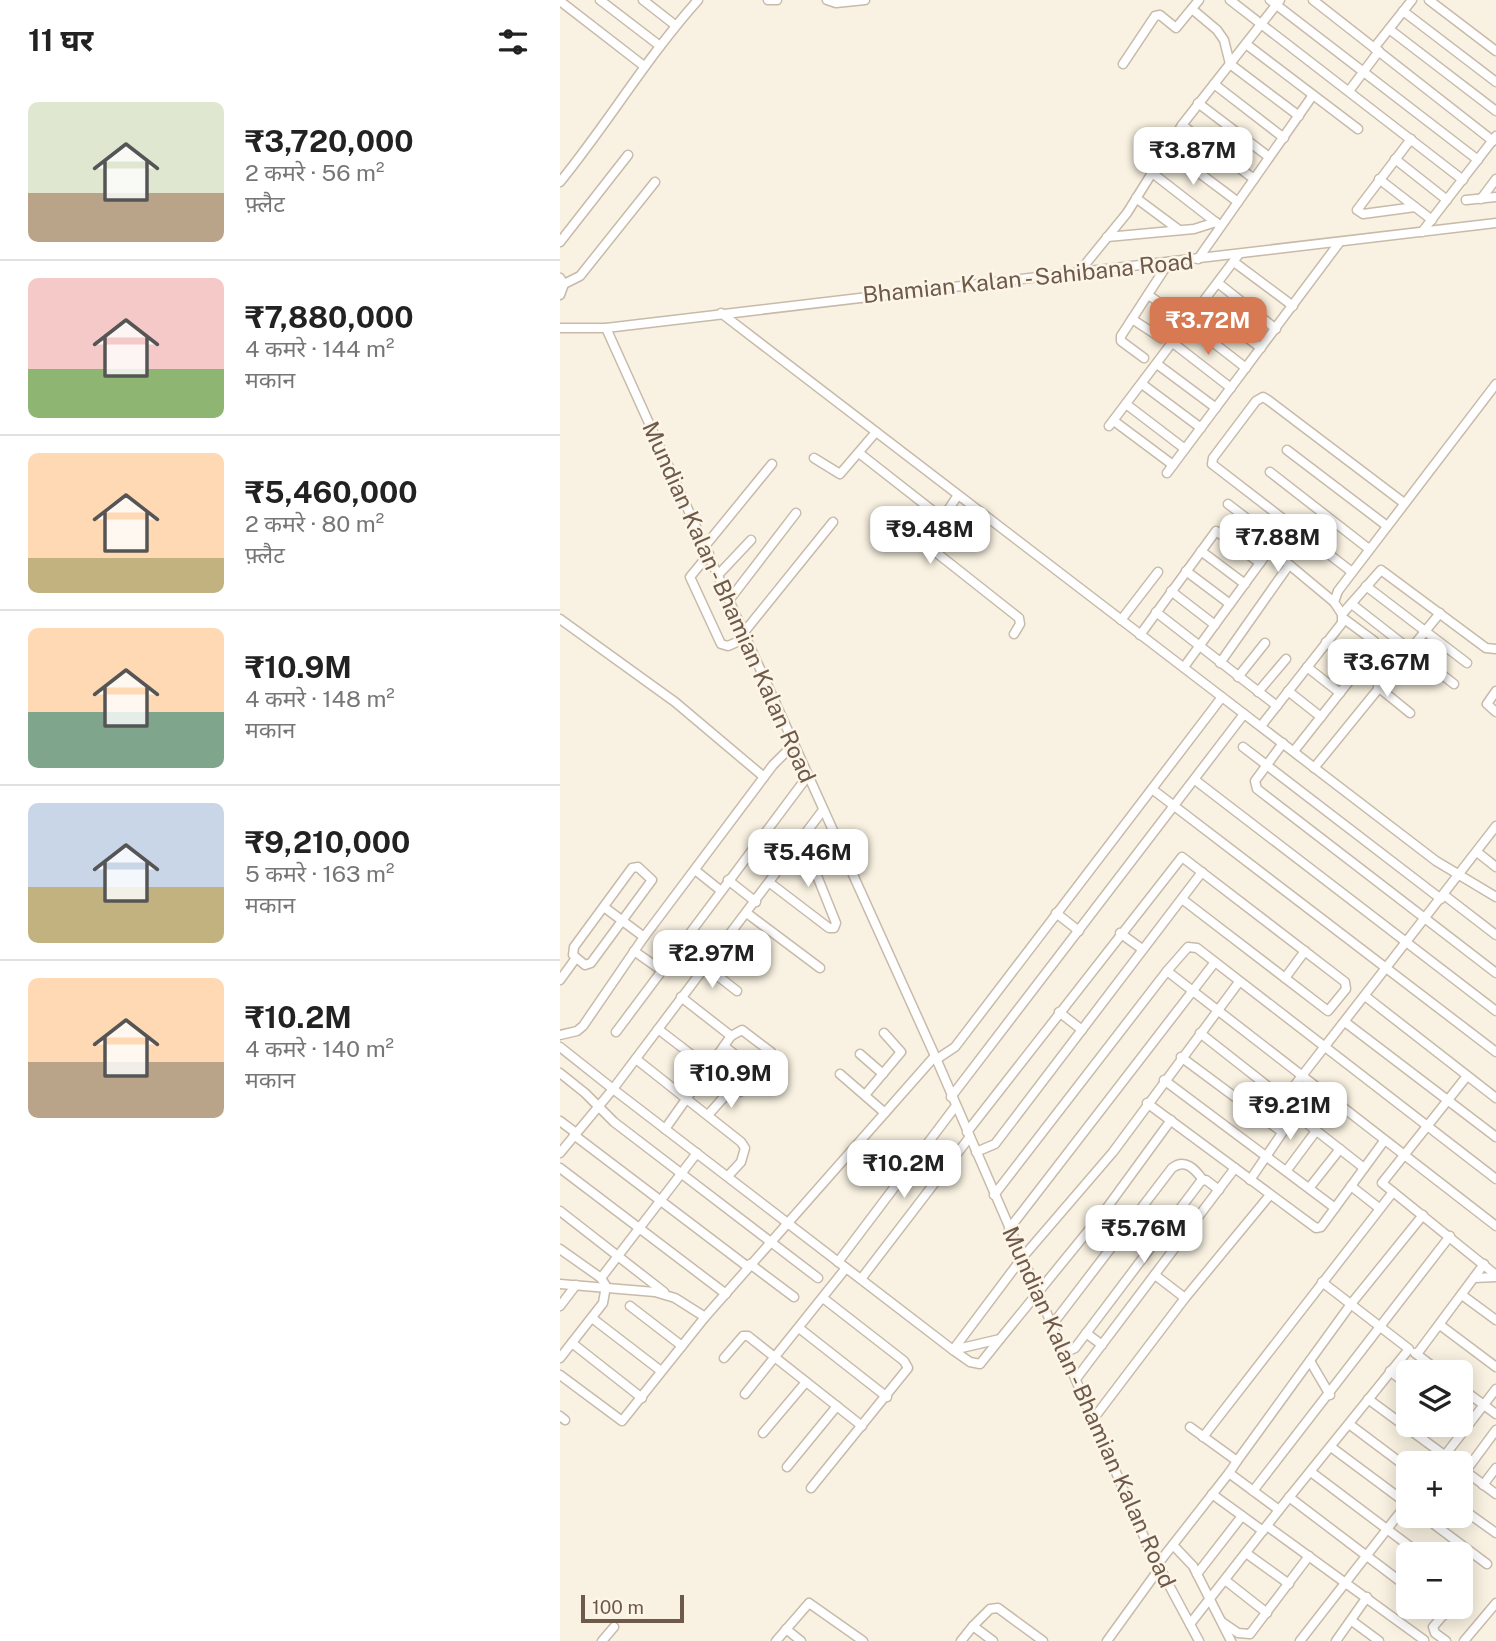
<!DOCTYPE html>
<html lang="hi">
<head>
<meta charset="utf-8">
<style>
  body { margin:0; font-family:"Public Sans","Noto Sans Devanagari",sans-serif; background:#f2f2f2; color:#222; height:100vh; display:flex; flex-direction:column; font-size:26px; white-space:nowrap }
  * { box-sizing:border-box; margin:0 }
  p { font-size:23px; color:#767676 }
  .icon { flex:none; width:38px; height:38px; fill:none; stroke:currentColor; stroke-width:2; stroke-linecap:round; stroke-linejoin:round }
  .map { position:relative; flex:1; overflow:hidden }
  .details { display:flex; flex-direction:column; background:#fff; width:560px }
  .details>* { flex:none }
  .fabs { position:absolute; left:836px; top:1360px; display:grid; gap:14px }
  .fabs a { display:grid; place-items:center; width:77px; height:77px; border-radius:10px; background:#fff; box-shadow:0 4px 18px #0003; font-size:35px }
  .scale { position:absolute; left:21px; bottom:18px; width:103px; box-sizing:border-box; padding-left:7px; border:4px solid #6e5a4b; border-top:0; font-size:19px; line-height:24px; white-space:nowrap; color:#6e5a4b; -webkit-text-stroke:5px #fdf6e8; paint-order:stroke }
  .price { position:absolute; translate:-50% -60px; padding:0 16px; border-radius:14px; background:#fff; color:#222; font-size:23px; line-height:46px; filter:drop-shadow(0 2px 4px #0008) }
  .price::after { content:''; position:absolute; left:50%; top:42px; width:21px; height:16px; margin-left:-10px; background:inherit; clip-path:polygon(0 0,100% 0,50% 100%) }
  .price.on { background:#d77a53; color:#fff }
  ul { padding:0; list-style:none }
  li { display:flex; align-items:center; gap:21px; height:175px; padding:0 28px }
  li+li { border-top:2px solid #e0e0e0 }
  li span { display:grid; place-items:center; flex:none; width:196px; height:140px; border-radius:10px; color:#555 }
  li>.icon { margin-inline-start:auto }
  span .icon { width:84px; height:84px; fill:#fffc; stroke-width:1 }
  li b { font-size:30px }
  h2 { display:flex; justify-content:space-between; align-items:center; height:84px; padding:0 28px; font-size:30px }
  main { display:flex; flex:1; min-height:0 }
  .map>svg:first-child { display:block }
</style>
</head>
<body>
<main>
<section class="details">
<h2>11 घर<svg class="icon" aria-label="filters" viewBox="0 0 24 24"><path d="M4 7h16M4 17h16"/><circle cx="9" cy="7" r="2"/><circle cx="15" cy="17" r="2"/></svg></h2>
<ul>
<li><span style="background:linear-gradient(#dfe7d0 65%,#b9a48a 0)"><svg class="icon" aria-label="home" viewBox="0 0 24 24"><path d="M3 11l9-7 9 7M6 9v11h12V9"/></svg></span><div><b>₹3,720,000</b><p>2 कमरे · 56 m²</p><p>फ़्लैट</p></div></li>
<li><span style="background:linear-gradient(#f6c9c9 65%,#8fb573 0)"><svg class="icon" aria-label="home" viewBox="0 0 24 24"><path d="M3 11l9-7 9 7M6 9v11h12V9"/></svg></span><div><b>₹7,880,000</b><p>4 कमरे · 144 m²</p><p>मकान</p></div></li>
<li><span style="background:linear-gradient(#ffd9b3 75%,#c2b280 0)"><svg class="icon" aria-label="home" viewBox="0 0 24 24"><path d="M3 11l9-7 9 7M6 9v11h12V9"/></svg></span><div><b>₹5,460,000</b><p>2 कमरे · 80 m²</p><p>फ़्लैट</p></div></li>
<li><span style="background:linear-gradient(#ffd9b3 60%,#7fa58c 0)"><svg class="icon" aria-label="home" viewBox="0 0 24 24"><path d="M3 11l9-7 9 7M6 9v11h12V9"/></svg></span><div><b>₹10.9M</b><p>4 कमरे · 148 m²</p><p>मकान</p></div></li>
<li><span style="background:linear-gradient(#c9d6e8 60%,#c2b280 0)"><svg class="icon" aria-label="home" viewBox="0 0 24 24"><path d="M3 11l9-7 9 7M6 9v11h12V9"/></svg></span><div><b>₹9,210,000</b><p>5 कमरे · 163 m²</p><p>मकान</p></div></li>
<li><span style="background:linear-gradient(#ffd9b3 60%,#b9a48a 0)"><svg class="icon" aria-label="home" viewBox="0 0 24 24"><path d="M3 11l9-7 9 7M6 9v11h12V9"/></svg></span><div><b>₹10.2M</b><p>4 कमरे · 140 m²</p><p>मकान</p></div></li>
</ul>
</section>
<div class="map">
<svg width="936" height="1641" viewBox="0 0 936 1641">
  <rect width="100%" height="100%" fill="#f9f2e2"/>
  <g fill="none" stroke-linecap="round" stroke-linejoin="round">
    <g stroke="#c8baaa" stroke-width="11">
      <g id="minor">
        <path d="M 40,0 L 100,46"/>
        <path d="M 83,0 L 115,25"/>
        <path d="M 208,0 L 217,0"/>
        <path d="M 267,0 L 276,3 L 305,0"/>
        <path d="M 670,0 L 903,180"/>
        <path d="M 710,0 L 918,160"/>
        <path d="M 753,0 L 933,141"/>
        <path d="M 869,0 L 936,51"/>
        <path d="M 0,1 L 84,66"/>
        <path d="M 632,9 L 657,30 L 664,40 L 670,64 L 739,116"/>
        <path d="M 843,11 L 936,82"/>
        <path d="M 829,29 L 936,111"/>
        <path d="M 686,44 L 798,129"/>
        <path d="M 814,48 L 852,0"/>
        <path d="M 563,64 L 595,16 L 600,15 L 616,28 L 639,0"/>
        <path d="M 654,84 L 724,138"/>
        <path d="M 789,91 L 819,51"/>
        <path d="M 638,103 L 709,157"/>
        <path d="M 622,125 L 694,179"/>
        <path d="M 851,139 L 797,210 L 803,214 L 855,207"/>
        <path d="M 606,148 L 678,202"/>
        <path d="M 835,159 L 887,200"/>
        <path d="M 591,172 L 658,224"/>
        <path d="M 819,179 L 872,220"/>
        <path d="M 0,182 C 48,123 87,57 138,0"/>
        <path d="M 576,198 L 619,230"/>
        <path d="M 921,199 L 936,179"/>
        <path d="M 906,200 L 936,197"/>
        <path d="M 862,232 L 936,136"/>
        <path d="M 547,237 L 634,229 L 656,222"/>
        <path d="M 0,242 L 68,155"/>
        <path d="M 638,259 L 753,95"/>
        <path d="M 674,262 L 733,306"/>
        <path d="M 519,272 L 567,213 L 622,125 L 720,0"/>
        <path d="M 0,278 L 4,284 L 0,295"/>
        <path d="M 658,283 L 716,329"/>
        <path d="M 4,284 L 20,276 L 95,182"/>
        <path d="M 588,295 L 617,314"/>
        <path d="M 643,304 L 701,348"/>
        <path d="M 161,313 L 662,697"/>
        <path d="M 572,319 L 601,338"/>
        <path d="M 628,323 L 686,368"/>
        <path d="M 0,328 L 46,328 L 936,223"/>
        <path d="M 46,328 L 375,1056 L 588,1546 L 639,1641"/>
        <path d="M 613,343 L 671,388"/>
        <path d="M 584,358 L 561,341 L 561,336 L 609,262"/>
        <path d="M 597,364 L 656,408"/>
        <path d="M 582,384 L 641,428"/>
        <path d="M 566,404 L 625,449"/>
        <path d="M 554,421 L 613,465"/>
        <path d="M 549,426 L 679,254"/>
        <path d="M 727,450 L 827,526"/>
        <path d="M 299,453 L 382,518"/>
        <path d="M 254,458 L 280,474 L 316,432"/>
        <path d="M 710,472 L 809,549"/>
        <path d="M 607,473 L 779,243"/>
        <path d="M 398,495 L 367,542 L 373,550 L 459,618 L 460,624 L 454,634"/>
        <path d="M 668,504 L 729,551"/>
        <path d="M 744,535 L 726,554 L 726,562 L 774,602"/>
        <path d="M 145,546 L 212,464"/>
        <path d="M 641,551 L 685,584"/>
        <path d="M 149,554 L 130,577 L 161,644 L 168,646 L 188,637"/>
        <path d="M 626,571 L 670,604"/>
        <path d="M 792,572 L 652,464 L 653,458 L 696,401 L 703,397 L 708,400 L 844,503"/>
        <path d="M 158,575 L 191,540"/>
        <path d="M 806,586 L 907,663"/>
        <path d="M 611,591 L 655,625"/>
        <path d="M 170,599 L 236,513"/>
        <path d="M 793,605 L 894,684"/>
        <path d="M 596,612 L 717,706"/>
        <path d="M 782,614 L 821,570 L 926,648 L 936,649"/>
        <path d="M 0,619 L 115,702 L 204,777"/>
        <path d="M 561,620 L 598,572"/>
        <path d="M 185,631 L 273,522"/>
        <path d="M 580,635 L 656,531 L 700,563"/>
        <path d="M 766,642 L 800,669"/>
        <path d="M 660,663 L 729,565"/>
        <path d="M 624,667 L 716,541"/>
        <path d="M 747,667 L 780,693"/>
        <path d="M 678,677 L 705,643"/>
        <path d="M 818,687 L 850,713"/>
        <path d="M 728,691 L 761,717"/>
        <path d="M 936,691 L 927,704 L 936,712"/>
        <path d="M 698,692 L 726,659"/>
        <path d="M 701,726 L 782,623 L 782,614 L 774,602 L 778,591 L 936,384"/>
        <path d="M 723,743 L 695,781 L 697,789 L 936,973"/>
        <path d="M 683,747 L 881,899"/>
        <path d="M 734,751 L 816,647 L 814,641 L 783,618"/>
        <path d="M 754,768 L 880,613"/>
        <path d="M 635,780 L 936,1011"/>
        <path d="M 592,789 L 936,1052"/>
        <path d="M 917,852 L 936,867"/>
        <path d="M 78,867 L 92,880 L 31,963 L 25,965 L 13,955 L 14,947 L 72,868 Z"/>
        <path d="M 135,870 L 160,890"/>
        <path d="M 168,880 L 196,902"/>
        <path d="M 210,883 L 269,928 L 274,928 L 276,923 L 243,841"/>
        <path d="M 884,895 L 936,935"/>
        <path d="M 44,907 L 84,937"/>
        <path d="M 496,913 L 519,931"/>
        <path d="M 188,914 L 260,968"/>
        <path d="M 560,933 L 582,949"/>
        <path d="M 165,941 L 196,964"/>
        <path d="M 74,951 L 101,970"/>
        <path d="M 145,966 L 177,991"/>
        <path d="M 607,971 L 628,947 L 637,948 L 936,1179"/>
        <path d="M 725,978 L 745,951"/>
        <path d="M 0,980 L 16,958"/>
        <path d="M 805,996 L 936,1098"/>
        <path d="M 499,1012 L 522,1030"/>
        <path d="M 785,1022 L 936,1137"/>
        <path d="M 98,1029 L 180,1092"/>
        <path d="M 56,1032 L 247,777"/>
        <path d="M 640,1033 L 724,1099 L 723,1104 L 735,1114 L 690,1180"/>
        <path d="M 0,1035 L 17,1031 L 23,1026 L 84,937 L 213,765 L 233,745"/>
        <path d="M 171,1036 L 182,1030 L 211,1052"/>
        <path d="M 164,1046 L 197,1072"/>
        <path d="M 0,1047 L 53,1089 L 263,810"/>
        <path d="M 300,1054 L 323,1074"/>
        <path d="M 621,1057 L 722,1132"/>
        <path d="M 76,1059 L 181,1142 L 185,1148 L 181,1162 L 168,1176"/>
        <path d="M 377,1059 L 395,1047 L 662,697 L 876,861 L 936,897"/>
        <path d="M 0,1073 L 25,1093 L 54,1122 L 258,1278"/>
        <path d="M 280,1074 L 325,1113"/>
        <path d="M 907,1076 L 822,1183 L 936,1275"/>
        <path d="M 604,1080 L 775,1208"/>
        <path d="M 305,1095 L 341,1052 L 324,1033"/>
        <path d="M 391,1097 L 684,714"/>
        <path d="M 724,1099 L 936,826"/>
        <path d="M 587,1103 L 756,1228 L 761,1227 L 824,1141"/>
        <path d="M 735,1114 L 804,1168"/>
        <path d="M 148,1115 L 173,1087"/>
        <path d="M 0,1121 L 16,1133"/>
        <path d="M 105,1129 L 171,1036 L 121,997"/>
        <path d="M 407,1132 L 622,857 L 785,982 L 786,989 L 768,1011 L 622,899"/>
        <path d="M 14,1135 L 188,1267"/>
        <path d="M 416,1152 L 435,1144 L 642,872"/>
        <path d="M 0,1153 L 53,1089 L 393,1350 L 440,1339 L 546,1209 L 611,1120"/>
        <path d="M 0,1168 L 166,1294"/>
        <path d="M 727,1170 L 756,1131"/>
        <path d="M 791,1186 L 819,1208"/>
        <path d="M 750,1187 L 780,1149"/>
        <path d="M 434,1195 L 607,971 L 936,1226"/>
        <path d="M 0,1211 L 104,1292"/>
        <path d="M 607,1227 L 622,1239"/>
        <path d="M 449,1229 L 655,962"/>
        <path d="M 0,1249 L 41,1278 L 46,1286 L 43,1303 L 0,1358"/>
        <path d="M 278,1262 L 395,1107"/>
        <path d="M 190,1264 L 234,1297"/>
        <path d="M 595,1275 L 625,1298"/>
        <path d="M 41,1278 L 137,1153"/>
        <path d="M 914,1278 L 936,1277"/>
        <path d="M 301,1279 L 409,1138"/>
        <path d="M 0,1284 L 95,1292 L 115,1298 L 145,1317 L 375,1056"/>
        <path d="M 902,1295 L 936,1320"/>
        <path d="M 0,1306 L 16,1285"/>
        <path d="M 70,1306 L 122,1346"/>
        <path d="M 32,1318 L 101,1371"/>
        <path d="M 492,1325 L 612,1168 C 625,1158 635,1169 643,1180"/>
        <path d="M 880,1325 L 936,1367"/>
        <path d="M 239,1328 L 327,1397"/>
        <path d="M 526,1333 L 542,1345"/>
        <path d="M 440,1339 L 420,1364 L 410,1362 L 393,1350 L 462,1258 L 553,1152 L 679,982"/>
        <path d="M 12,1343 L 82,1398"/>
        <path d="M 504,1353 L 515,1348 L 641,1181 L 646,1180 L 659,1190"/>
        <path d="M 855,1353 L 880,1372"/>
        <path d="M 857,1354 L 924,1264"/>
        <path d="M 164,1358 L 183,1336 L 188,1336 L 302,1426"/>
        <path d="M 750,1361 L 770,1395"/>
        <path d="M 830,1371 L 849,1386"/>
        <path d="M 0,1375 L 62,1421 L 145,1317"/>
        <path d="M 516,1379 L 675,1168"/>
        <path d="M 901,1388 L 936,1414"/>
        <path d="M 185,1394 L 286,1268"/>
        <path d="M 808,1399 L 895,1463"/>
        <path d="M 0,1416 L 5,1420"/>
        <path d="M 534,1418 L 625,1298 L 710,1195"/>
        <path d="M 789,1424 L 849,1469"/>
        <path d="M 630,1427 L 677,1461 L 669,1473"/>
        <path d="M 203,1433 L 246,1382"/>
        <path d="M 643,1437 L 833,1192"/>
        <path d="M 771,1447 L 849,1505"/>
        <path d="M 677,1461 L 791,1304 L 863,1215"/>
        <path d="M 879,1463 L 936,1389"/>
        <path d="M 227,1467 L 277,1406"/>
        <path d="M 901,1468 L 936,1494"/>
        <path d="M 751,1472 L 860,1554"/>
        <path d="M 905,1472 L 936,1430"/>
        <path d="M 923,1485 L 936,1468"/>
        <path d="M 251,1488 L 348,1368 L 344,1361 L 263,1298"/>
        <path d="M 693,1491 L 890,1236"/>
        <path d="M 652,1494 L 703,1531"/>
        <path d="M 729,1497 L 849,1588"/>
        <path d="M 901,1508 L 936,1533"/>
        <path d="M 863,1516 L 927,1564"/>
        <path d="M 707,1526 L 864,1640"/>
        <path d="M 613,1545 L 633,1566 L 671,1641"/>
        <path d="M 686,1553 L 729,1584"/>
        <path d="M 597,1565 L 669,1473 L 719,1510 L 849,1349 L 762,1282"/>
        <path d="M 637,1574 L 682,1516"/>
        <path d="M 665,1580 L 707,1613"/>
        <path d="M 901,1586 L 901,1594"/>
        <path d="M 872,1606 L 884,1615"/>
        <path d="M 792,1621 L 819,1641"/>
        <path d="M 662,1622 L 678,1633 L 690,1634 L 749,1556"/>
        <path d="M 630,1624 L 719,1510"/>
        <path d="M 413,1626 L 430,1609 L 438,1608 L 483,1641"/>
        <path d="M 226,1629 L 241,1641"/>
        <path d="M 42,1641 L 54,1627"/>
        <path d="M 216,1641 L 249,1603 L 303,1641"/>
        <path d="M 401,1641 L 413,1626 L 433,1641"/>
        <path d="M 547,1641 L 599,1569"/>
        <path d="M 740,1641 L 849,1501"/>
        <path d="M 776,1641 L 807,1597"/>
        <path d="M 886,1641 L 875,1633 L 873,1627 L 891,1606"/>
        <path d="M 904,1641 L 936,1603"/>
      </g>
    </g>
    <use href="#minor" stroke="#fff" stroke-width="8"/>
  </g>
  <g text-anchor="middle" stroke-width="5" stroke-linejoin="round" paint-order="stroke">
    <g font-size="23" fill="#6e5a4b" stroke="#fdf6e8">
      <text transform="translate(468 278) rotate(-6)" y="8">Bhamian Kalan - Sahibana Road</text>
      <text transform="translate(169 602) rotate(66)" y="8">Mundian Kalan - Bhamian Kalan Road</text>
      <text transform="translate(529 1407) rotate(66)" y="8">Mundian Kalan - Bhamian Kalan Road</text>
    </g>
  </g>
</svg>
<div class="fabs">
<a><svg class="icon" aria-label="layers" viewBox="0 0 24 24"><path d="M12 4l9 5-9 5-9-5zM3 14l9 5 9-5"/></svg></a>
<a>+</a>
<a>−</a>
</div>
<div class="scale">100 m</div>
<b class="price" style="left:633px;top:187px">₹3.87M</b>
<b class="price on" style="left:648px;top:357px">₹3.72M</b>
<b class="price" style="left:370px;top:566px">₹9.48M</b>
<b class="price" style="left:718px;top:574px">₹7.88M</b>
<b class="price" style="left:827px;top:699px">₹3.67M</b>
<b class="price" style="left:248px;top:889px">₹5.46M</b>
<b class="price" style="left:152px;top:990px">₹2.97M</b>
<b class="price" style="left:171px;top:1110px">₹10.9M</b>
<b class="price" style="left:730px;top:1142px">₹9.21M</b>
<b class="price" style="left:344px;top:1200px">₹10.2M</b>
<b class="price" style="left:584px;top:1265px">₹5.76M</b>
</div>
</main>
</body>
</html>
